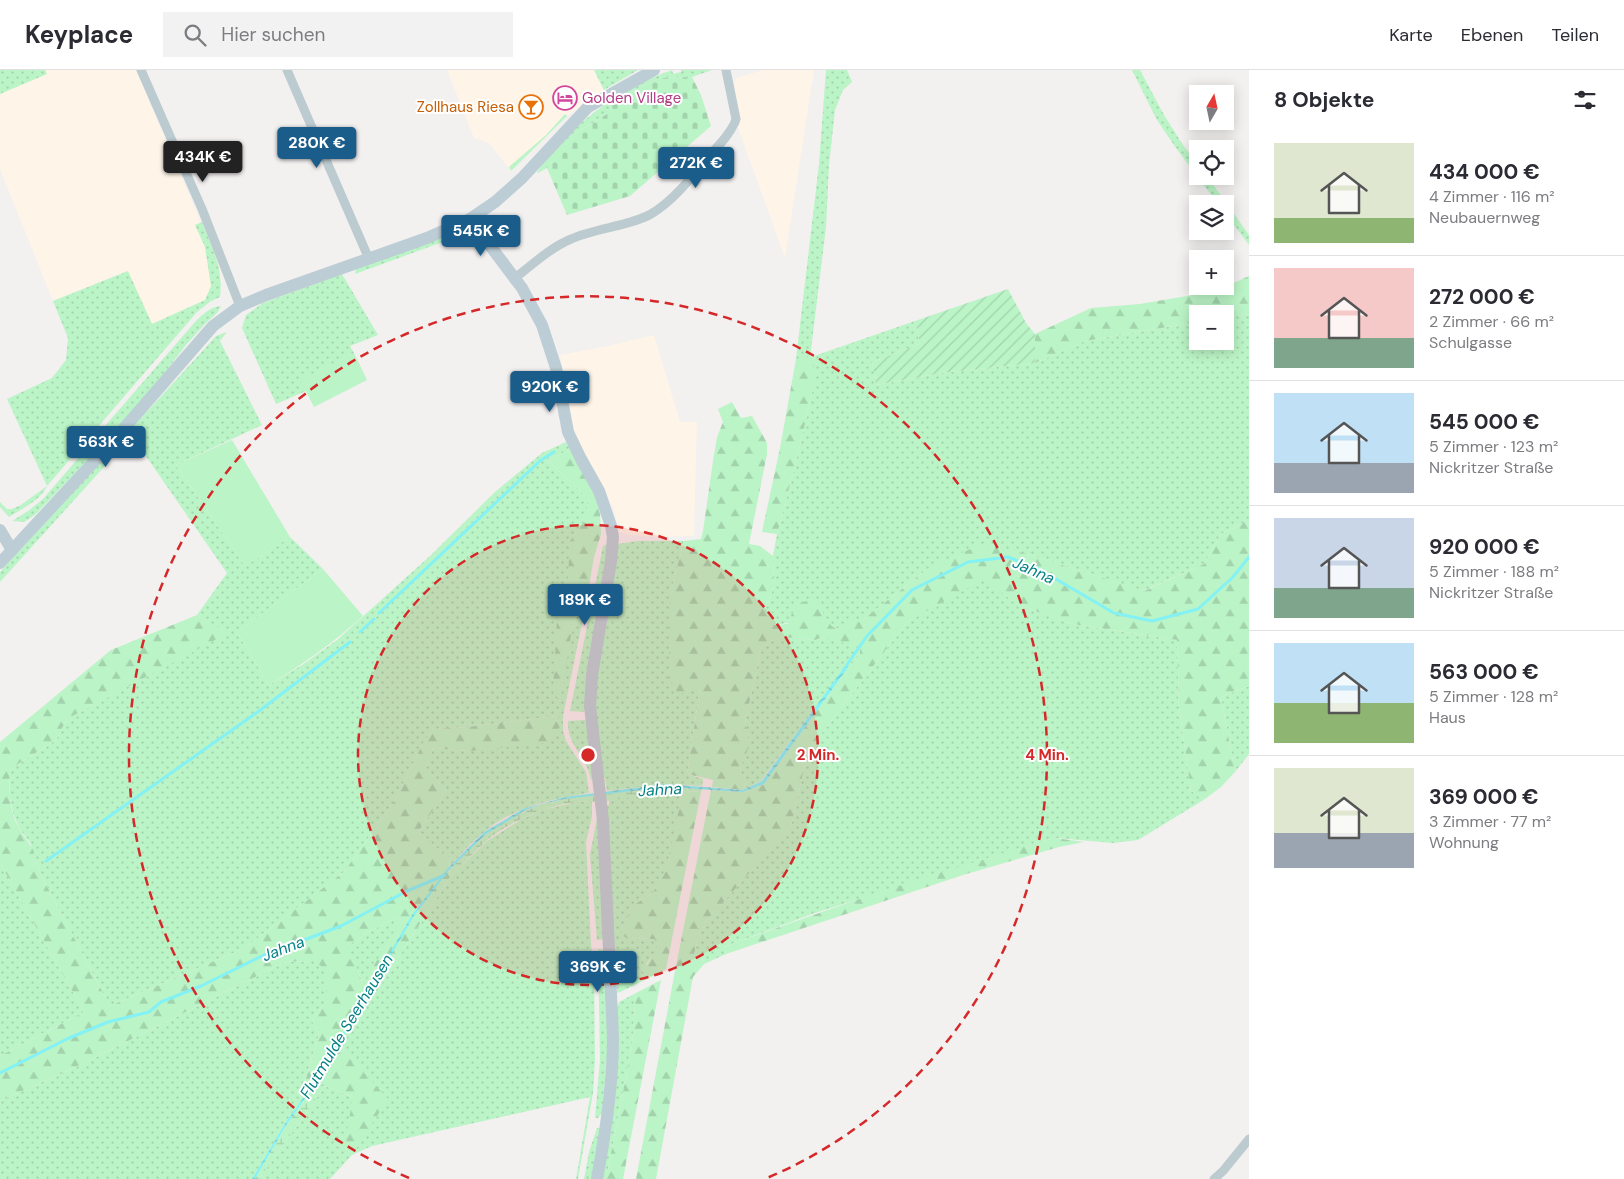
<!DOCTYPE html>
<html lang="de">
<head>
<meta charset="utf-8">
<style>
  body { margin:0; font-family:"DM Sans",sans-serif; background:#f2f2f3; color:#2b2b33; height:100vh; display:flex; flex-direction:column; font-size:19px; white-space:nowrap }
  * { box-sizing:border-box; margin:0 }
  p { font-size:16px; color:#7c7c81 }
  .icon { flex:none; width:28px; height:28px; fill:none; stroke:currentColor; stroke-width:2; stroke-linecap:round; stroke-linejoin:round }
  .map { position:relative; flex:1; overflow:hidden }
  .panel { display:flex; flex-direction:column; background:#fff; width:375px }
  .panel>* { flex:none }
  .needle { width:32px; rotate:9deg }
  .controls { position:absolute; left:1189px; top:15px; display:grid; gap:10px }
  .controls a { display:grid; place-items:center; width:45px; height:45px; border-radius:0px; background:#fff; box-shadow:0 2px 12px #0003; font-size:25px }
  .price { position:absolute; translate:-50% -42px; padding:0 11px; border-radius:5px; background:#1b5d8a; color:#fff; font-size:16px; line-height:32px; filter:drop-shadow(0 1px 2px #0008) }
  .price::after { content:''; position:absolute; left:50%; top:30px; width:15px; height:11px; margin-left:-8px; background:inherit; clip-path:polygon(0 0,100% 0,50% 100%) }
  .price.current { background:#222; color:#fff }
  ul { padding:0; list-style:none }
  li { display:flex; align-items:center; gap:15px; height:125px; padding:0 25px }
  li+li { border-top:1px solid #e1e1e2 }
  li span { display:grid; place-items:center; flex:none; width:140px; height:100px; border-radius:0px; color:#555 }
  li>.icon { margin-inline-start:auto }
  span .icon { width:60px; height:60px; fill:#fffc; stroke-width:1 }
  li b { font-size:21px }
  h2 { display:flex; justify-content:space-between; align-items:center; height:60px; padding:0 25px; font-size:21px }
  header { display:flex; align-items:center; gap:30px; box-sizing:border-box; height:70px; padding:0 25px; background:#fff; border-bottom:1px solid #e1e1e2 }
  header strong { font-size:24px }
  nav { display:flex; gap:28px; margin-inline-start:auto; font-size:18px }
  .search { width:350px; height:45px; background:#f2f2f3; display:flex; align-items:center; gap:12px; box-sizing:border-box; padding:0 18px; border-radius:0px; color:#7c7c81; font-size:19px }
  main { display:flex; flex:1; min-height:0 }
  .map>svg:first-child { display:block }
</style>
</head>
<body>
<header>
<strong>Keyplace</strong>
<div class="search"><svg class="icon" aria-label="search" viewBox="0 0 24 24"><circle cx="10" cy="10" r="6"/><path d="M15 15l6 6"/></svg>Hier suchen</div>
<nav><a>Karte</a><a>Ebenen</a><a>Teilen</a></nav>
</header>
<main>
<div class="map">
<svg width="1249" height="1109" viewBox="0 0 1249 1109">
  <defs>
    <pattern id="grass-dots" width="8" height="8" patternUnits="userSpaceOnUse" patternTransform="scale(1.25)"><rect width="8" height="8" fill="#bbf4c6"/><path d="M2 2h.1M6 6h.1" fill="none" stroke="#a2d3ac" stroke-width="1.8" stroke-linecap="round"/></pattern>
    <pattern id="forest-firs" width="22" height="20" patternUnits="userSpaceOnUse" patternTransform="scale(1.25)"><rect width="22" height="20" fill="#bbf4c6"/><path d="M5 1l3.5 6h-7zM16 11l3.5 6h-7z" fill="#a2d3ac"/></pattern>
    <pattern id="wetland-marsh" width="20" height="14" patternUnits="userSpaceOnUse" patternTransform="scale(1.25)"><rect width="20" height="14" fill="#bbf4c6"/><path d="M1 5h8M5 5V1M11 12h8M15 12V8" fill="none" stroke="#a2d3ac"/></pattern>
    <pattern id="cemetery-stones" width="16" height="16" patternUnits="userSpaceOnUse" patternTransform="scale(1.25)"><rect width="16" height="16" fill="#bbf4c6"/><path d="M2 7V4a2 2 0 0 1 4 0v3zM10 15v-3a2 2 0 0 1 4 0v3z" fill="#a2d3ac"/></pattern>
    <pattern id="garden-furrows" width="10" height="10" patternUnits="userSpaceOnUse" patternTransform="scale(1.25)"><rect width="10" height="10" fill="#bbf4c6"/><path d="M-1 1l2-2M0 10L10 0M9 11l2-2" fill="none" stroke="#a2d3ac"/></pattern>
    <pattern id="water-waves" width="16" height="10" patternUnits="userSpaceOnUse" patternTransform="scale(1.25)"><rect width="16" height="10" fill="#84f2f5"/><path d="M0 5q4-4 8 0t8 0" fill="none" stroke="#6ec7ca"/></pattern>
  </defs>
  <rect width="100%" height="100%" fill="#f3f0f0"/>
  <g fill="#fef4e8">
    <path d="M 45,0 L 136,0 L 219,195 L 222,212 L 205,230 L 152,254 L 127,201 L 53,231 L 0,99 L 0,24 L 46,4 Z"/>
    <path d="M 447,0 L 594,0 L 604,20 L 567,46 L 511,101 L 489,73 L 474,68 Z"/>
    <path d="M 763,0 L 814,0 L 785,188 L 737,55 L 741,49 L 739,46 L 734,14 L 736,8 Z"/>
    <path d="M 654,265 L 680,352 L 697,352 L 694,466 L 656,467 L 630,465 L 619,462 L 613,437 L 575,365 L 569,332 L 560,285 L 608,276 Z"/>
  </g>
  <g fill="url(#grass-dots)">
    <path d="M 0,0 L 45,0 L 47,4 L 0,24 Z"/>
    <path d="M 594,0 L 638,0 L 604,20 Z"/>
    <path d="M 672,0 L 673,4 L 681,2 L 681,0 L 712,0 L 692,7 L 660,8 L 638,18 L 608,35 L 612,41 L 576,63 L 566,75 L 563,73 L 549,90 L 551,93 L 547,98 L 538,103 L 537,102 C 570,55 618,19 672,0 Z"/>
    <path d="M 826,0 L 847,0 L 852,12 L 843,20 L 835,40 L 829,95 L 826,157 L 810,288 L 796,289 L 819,94 Z"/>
    <path d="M 1132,0 L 1140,0 L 1164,45 L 1183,75 L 1197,94 L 1198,106 L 1207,106 L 1249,165 L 1249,175 L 1225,143 L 1225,134 L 1218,134 L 1176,78 L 1157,50 Z"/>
    <path d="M 565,44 L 567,46 L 511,101 L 509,97 L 546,65 Z"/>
    <path d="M 202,152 C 212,178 224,199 220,227 L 211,231 L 197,242 L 47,416 C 40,431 23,438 9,447 L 0,437 L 0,432 L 7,439 L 12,439 L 21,435 L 47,416 L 7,329 L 52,308 L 66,290 L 68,268 L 53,231 L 128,201 L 152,254 L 205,230 L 211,216 L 205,177 L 195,155 Z"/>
    <path d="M 455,163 L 459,166 L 355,204 L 356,199 Z"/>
    <path d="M 342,204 L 378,265 L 350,276 L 354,283 L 301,310 L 306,321 L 276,334 L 242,258 L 246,245 L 263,233 Z"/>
    <path d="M 221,236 L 217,243 L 205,254 L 186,275 L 153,318 L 116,360 L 111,360 L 106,358 L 105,356 L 195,252 C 203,244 210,237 221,236 Z"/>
    <path d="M 1249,244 L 1249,457 L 1245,452 L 1221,464 L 1204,494 L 1143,521 L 1027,484 L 930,497 L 860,552 L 840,559 L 833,557 L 822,548 L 774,555 L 765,540 L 774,516 L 773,486 L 777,464 L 799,380 L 814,314 L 814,286 L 915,251 L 920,274 L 872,292 L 876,315 L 942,303 L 1035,293 L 1085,271 L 1197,252 L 1198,271 L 1225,271 L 1225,248 Z"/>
    <path d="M 227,262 L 220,271 L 262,355 L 176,395 L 245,496 L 290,467 L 323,499 L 237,562 L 269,615 L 302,595 L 337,570 L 431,485 L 495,422 L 542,383 L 566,372 L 570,379 L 548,391 L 587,427 L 588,445 L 570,471 L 569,507 L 558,534 L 571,565 L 578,541 L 586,534 L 563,646 L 563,661 L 566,671 L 586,702 L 589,723 C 552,729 514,737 484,762 C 471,772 460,786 448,798 L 450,789 L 418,762 L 446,721 L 426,698 L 433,678 L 470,681 L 503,676 L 560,657 L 557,646 L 468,657 L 434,659 L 423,673 L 394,732 L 344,802 L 245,878 L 110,936 L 41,805 L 38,795 L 32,791 L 31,774 L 19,758 L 13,743 L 10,727 L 10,701 L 18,694 L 56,670 L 67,649 L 227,563 L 197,545 L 227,503 L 132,366 L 0,512 L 0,502 L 198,286 L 216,266 Z"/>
    <path d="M 99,364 L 103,369 L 104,373 L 35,445 L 24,452 L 12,451 L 28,441 L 43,429 Z"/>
    <path d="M 638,471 L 684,471 L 670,524 L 700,618 L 687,704 L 703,709 L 702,716 L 665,714 L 607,721 L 605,708 L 602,708 L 595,663 L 596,606 L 617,474 Z"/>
    <path d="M 608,474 L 586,638 L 584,642 L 570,641 L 603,476 Z"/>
    <path d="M 984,508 L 1018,535 L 1073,554 L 1177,570 L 1179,637 L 1191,721 L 1205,729 L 1138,770 L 1113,773 L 1056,768 L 1039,772 L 815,843 L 724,877 L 726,884 L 704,894 L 702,888 L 694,884 L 698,869 L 707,850 L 791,757 L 808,681 L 907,552 Z"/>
    <path d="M 783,567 L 815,570 L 822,567 L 860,574 L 860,585 L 847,599 L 845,597 L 761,711 L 743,720 L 746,714 L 740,699 L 748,679 L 748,666 L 745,653 L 758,593 L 760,579 L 771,571 Z"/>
    <path d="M 1249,616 L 1249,684 L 1235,702 L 1221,627 Z"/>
    <path d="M 584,650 L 587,651 L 594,709 L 591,710 C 588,688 566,675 568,651 Z"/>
    <path d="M 682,721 C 677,747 671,803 653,822 C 647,829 638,830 632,838 C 627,845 626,853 621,859 L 626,868 L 654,869 L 658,873 L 656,881 L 647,893 L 645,908 L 647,909 L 618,923 L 617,922 L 606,736 L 609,735 L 609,730 L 646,724 Z"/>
    <path d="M 576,732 L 592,732 L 592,747 L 586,772 L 591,875 L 594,893 L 595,990 L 593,1023 L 578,1109 L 576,1109 L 590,1027 L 372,1076 L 352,1085 L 330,1109 L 259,1109 L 325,1016 L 353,1027 L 352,1085 L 387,1029 L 341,977 L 450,807 L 487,771 L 522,749 L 543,740 Z"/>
    <path d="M 597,748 L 604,869 L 597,870 L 590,785 Z"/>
    <path d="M 0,793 L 84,942 L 0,986 Z"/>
    <path d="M 396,848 L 401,851 L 364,915 L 347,876 L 367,863 Z"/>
    <path d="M 598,879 L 601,879 L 604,881 L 609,967 L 602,1043 L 598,1048 L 595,1048 L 600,990 Z"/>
    <path d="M 313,891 L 326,898 L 326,931 L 312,951 L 319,964 L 303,1017 L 312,1015 L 284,1055 L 252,1109 L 0,1109 L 0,1031 L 82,994 L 285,892 Z"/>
    <path d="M 636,923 L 632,975 L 606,1109 L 601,1109 L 617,939 L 619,932 Z"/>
    <path d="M 597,1058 L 600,1058 L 593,1109 L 584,1109 L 589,1082 Z"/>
  </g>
  <g fill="url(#forest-firs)" fill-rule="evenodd">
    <path d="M 1249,206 L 1249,244 L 1225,248 L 1225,244 L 1198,244 L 1197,252 L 1085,271 L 1035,293 L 1035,264 L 1091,238 L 1140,234 L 1216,221 Z"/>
    <path d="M 814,286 L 814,314 L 799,380 L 777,464 L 762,462 L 780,378 L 796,289 Z"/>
    <path d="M 732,332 L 741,348 L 752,346 L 767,373 L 767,384 L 749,474 L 760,476 L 773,486 L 774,516 L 765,540 L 773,543 L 774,555 L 788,554 C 795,535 796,531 817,530 L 823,538 L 823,548 L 833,557 L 840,559 L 848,548 L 860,552 L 930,497 L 977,476 L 998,477 L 1027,484 L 1144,521 L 1204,494 L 1221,464 L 1245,452 L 1249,457 L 1249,616 L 1221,627 L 1235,702 L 1221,717 L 1205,729 L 1191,721 L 1179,637 L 1177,570 L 1073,554 L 1018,535 L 984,509 L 907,552 L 808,681 L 791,757 L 707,850 L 698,869 L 694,884 L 702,888 L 704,894 L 693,907 L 656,1109 L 636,1109 L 675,901 L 711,720 L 743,722 L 764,714 L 847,599 L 860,584 L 860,574 L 852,575 L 822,567 L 815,570 L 783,567 L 771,571 L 760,579 L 758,593 L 745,652 L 748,666 L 748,679 L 740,699 L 746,714 L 743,720 L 712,717 L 713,710 L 687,704 L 700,619 L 678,624 L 669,607 L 670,524 L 684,471 L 701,469 L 703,461 L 713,391 L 717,367 L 723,352 L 718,339 Z"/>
    <path d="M 570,379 L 595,423 L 600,444 L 601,464 L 594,487 L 586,534 L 578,541 L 571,565 L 562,622 L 559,628 L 554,628 L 553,621 L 558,534 L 568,507 L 570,471 L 588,445 L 587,427 L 548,391 Z"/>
    <path d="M 197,545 L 228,563 L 67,649 L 56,670 L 18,694 L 10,701 C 9,720 9,741 19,758 C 24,767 30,773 34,782 L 32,791 L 38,795 L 41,805 L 110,936 L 245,878 L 344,802 L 394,732 L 423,673 L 434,659 L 468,657 L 558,646 L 560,657 L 545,673 L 470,681 L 433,678 L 426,698 L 446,721 L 418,762 L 450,789 L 448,798 L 450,807 L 341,977 L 388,1029 L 352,1085 L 344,1078 L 353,1027 L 325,1016 L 314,1016 L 368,923 L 366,922 L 312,1015 L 303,1018 L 319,964 L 312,951 L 326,931 L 326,899 L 313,891 L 285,892 L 82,994 L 0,1031 L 0,986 L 84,942 L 0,793 L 0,672 L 111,580 ZM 396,848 L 400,851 L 363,914 L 348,876 L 367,863 Z"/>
    <path d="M 682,721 L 701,722 L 666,899 L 647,909 L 643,903 C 648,892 655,884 658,873 L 654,869 L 626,868 L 622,864 L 621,859 C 626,853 627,845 632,838 C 638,830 647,829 653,822 C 670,803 677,746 682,721 Z"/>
    <path d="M 1055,768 L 1084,772 L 1059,777 L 963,805 L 726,884 L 724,877 C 807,847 890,817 975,792 C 1002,784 1028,774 1055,768 Z"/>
    <path d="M 661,910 L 623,1109 L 606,1109 L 632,975 L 636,923 Z"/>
  </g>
  <g fill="url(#wetland-marsh)">
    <path d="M 666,717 L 702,719 L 701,722 C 671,720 643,725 614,730 C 598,733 581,730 564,734 C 539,740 505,754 485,772 C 473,783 462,796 450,807 L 449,800 L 486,764 L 510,748 L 541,734 L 576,727 Z"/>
    <path d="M 314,1016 L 325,1016 L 259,1109 L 255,1109 L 285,1057 Z"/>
  </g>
  <path fill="url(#cemetery-stones)" d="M 692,7 L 701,25 L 711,56 L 630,126 L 567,145 L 547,98 L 551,93 L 548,90 L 563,73 L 566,75 L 576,63 L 612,41 L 608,35 L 638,18 L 660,8 Z"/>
  <path fill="url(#garden-furrows)" d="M 1008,219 L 1026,253 L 1035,264 L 1035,293 L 942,303 L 876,315 L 872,292 L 920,274 L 915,251 Z"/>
  <g fill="#bbf4c6">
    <path d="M 354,283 L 367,310 L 314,337 L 300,310 Z"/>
    <path d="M 232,370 L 290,467 L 245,496 L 176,395 Z"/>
    <path d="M 323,499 L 363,546 C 333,573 303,594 269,615 L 237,562 Z"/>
  </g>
  <path fill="url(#water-waves)" d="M 845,596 L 847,599 L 764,714 L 743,722 L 666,717 L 565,729 L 541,734 L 524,741 L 486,764 L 449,800 L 414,846 L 314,1016 L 285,1057 L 255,1109 L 252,1109 L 284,1055 L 312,1015 L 412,845 L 448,798 L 484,762 L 523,739 L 565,727 L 665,714 L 743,720 L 762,711 Z"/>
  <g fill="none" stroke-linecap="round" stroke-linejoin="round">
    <g stroke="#84f2f5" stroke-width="3">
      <path d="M 379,543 L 541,390 L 554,382"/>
      <path d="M 360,562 L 374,549"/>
      <path d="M 844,599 L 867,566 L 912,520 L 968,492 L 1008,487 L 1037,498 L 1114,543 L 1152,551 L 1198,539 L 1233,507 L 1249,487"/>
      <path d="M 46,791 L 259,641 L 350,572"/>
      <path d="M 0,1003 L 69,968 L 108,952 L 149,942 L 161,932 L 201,916 L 264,885 L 341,856 L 407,821 L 445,805"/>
    </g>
    <g stroke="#bccbd0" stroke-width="9">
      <path d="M 141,0 L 202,139 L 240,236"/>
      <path d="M 287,0 L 369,189"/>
      <path d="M 515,208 C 533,194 550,178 571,169 C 595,158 630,156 651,144 C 673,131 691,108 707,88 C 717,77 729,66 735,52 L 736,49 L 726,0"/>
      <path d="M 1214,1109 L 1223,1101 L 1249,1069"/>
    </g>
    <g stroke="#bccdd5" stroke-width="12">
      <path d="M 470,149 L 522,218 L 542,255 L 556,298 L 568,362 L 581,389 L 599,421 L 611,456 L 613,467 L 611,491 L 592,605 L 590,636 L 603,751 L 613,967 C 613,1015 606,1061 597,1109"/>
      <path d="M 0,460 L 12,480"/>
      <path d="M 0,493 L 113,371 L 213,256 L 240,236 L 266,225 L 427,168 L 470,149 L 495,132 L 522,108 L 588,37 L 654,0"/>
    </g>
  </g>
  <circle cx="588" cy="685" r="230" fill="#d62828" fill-opacity=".12"/>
  <g fill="none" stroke="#d62828" stroke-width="2.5" stroke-dasharray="9 6">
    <circle cx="588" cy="685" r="230"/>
    <path d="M409 1108A459 459 0 1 1 767 1108"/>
  </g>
  <defs>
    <g id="hotel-ring" transform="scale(1.25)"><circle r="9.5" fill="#fff" stroke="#d1479c" stroke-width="1.5"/><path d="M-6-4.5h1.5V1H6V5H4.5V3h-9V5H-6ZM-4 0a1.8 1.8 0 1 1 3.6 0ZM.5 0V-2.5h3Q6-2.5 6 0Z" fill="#d1479c"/></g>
    <g id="bar-ring" transform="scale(1.25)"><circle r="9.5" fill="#fff" stroke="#e8710a" stroke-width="1.5"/><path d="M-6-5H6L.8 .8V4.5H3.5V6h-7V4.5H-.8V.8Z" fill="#e8710a"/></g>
  </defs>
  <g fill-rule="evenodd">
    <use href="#hotel-ring" x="565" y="28"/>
    <use href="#bar-ring" x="531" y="37"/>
  </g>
  <g text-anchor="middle" stroke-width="4" stroke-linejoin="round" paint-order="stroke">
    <g font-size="15" fill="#b23c85" stroke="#fff" text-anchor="start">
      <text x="582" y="33">Golden Village</text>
    </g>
    <g font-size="15" fill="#c56008" stroke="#fff" text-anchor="end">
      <text x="514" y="42">Zollhaus Riesa</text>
    </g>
    <g font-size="16" font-style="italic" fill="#058286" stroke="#fff">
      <text transform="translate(1034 500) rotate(24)" y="6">Jahna</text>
      <text transform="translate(660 719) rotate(-3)" y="6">Jahna</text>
      <text transform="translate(283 878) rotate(-21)" y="6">Jahna</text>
      <text transform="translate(346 956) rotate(-59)" y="6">Flutmulde Seerhausen</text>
    </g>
  </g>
  <circle cx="588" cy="685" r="8" fill="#d62828" stroke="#fff" stroke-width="2.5"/>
  <g font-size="15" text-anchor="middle" font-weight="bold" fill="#d62828" stroke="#fff" stroke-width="4" stroke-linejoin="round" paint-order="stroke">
    <text x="818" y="690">2 Min.</text>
    <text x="1047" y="690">4 Min.</text>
  </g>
</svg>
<div class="controls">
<a><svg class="needle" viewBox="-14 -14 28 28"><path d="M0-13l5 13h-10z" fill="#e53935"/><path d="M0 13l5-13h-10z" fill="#7c7c81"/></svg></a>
<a><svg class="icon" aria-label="locate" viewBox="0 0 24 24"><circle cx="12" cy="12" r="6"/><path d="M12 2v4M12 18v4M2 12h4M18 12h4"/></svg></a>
<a><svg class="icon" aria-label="layers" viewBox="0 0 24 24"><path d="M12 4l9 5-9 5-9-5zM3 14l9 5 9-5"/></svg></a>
<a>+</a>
<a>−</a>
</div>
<b class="price" style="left:317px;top:99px">280K €</b>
<b class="price current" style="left:203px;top:113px">434K €</b>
<b class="price" style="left:696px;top:119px">272K €</b>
<b class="price" style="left:481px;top:187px">545K €</b>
<b class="price" style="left:550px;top:343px">920K €</b>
<b class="price" style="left:106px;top:398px">563K €</b>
<b class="price" style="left:585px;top:556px">189K €</b>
<b class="price" style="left:598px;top:923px">369K €</b>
</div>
<section class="panel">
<h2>8 Objekte<svg class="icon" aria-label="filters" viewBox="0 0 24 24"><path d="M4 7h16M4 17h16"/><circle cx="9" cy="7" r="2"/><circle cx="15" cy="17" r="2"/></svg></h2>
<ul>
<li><span style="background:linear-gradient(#dfe7d0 75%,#8fb573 0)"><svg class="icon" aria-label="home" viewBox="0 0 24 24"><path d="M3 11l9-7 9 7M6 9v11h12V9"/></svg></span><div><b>434 000 €</b><p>4 Zimmer · 116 m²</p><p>Neubauernweg</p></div></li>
<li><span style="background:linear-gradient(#f6c9c9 70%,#7fa58c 0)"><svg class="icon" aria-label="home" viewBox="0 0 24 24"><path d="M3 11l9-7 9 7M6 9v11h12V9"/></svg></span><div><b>272 000 €</b><p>2 Zimmer · 66 m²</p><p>Schulgasse</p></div></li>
<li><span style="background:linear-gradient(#bfe0f5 70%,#9aa5b1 0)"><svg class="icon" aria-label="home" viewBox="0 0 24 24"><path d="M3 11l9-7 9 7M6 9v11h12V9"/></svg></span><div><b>545 000 €</b><p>5 Zimmer · 123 m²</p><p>Nickritzer Straße</p></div></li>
<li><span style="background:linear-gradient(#c9d6e8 70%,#7fa58c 0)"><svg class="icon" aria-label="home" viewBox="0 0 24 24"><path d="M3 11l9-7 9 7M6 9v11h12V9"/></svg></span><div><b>920 000 €</b><p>5 Zimmer · 188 m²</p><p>Nickritzer Straße</p></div></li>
<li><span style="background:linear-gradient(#bfe0f5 60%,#8fb573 0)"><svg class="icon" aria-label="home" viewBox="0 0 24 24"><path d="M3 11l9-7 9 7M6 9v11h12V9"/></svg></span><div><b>563 000 €</b><p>5 Zimmer · 128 m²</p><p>Haus</p></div></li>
<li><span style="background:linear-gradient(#dfe7d0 65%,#9aa5b1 0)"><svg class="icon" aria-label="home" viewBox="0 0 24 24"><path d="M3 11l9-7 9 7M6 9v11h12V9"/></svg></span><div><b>369 000 €</b><p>3 Zimmer · 77 m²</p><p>Wohnung</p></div></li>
</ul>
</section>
</main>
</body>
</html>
